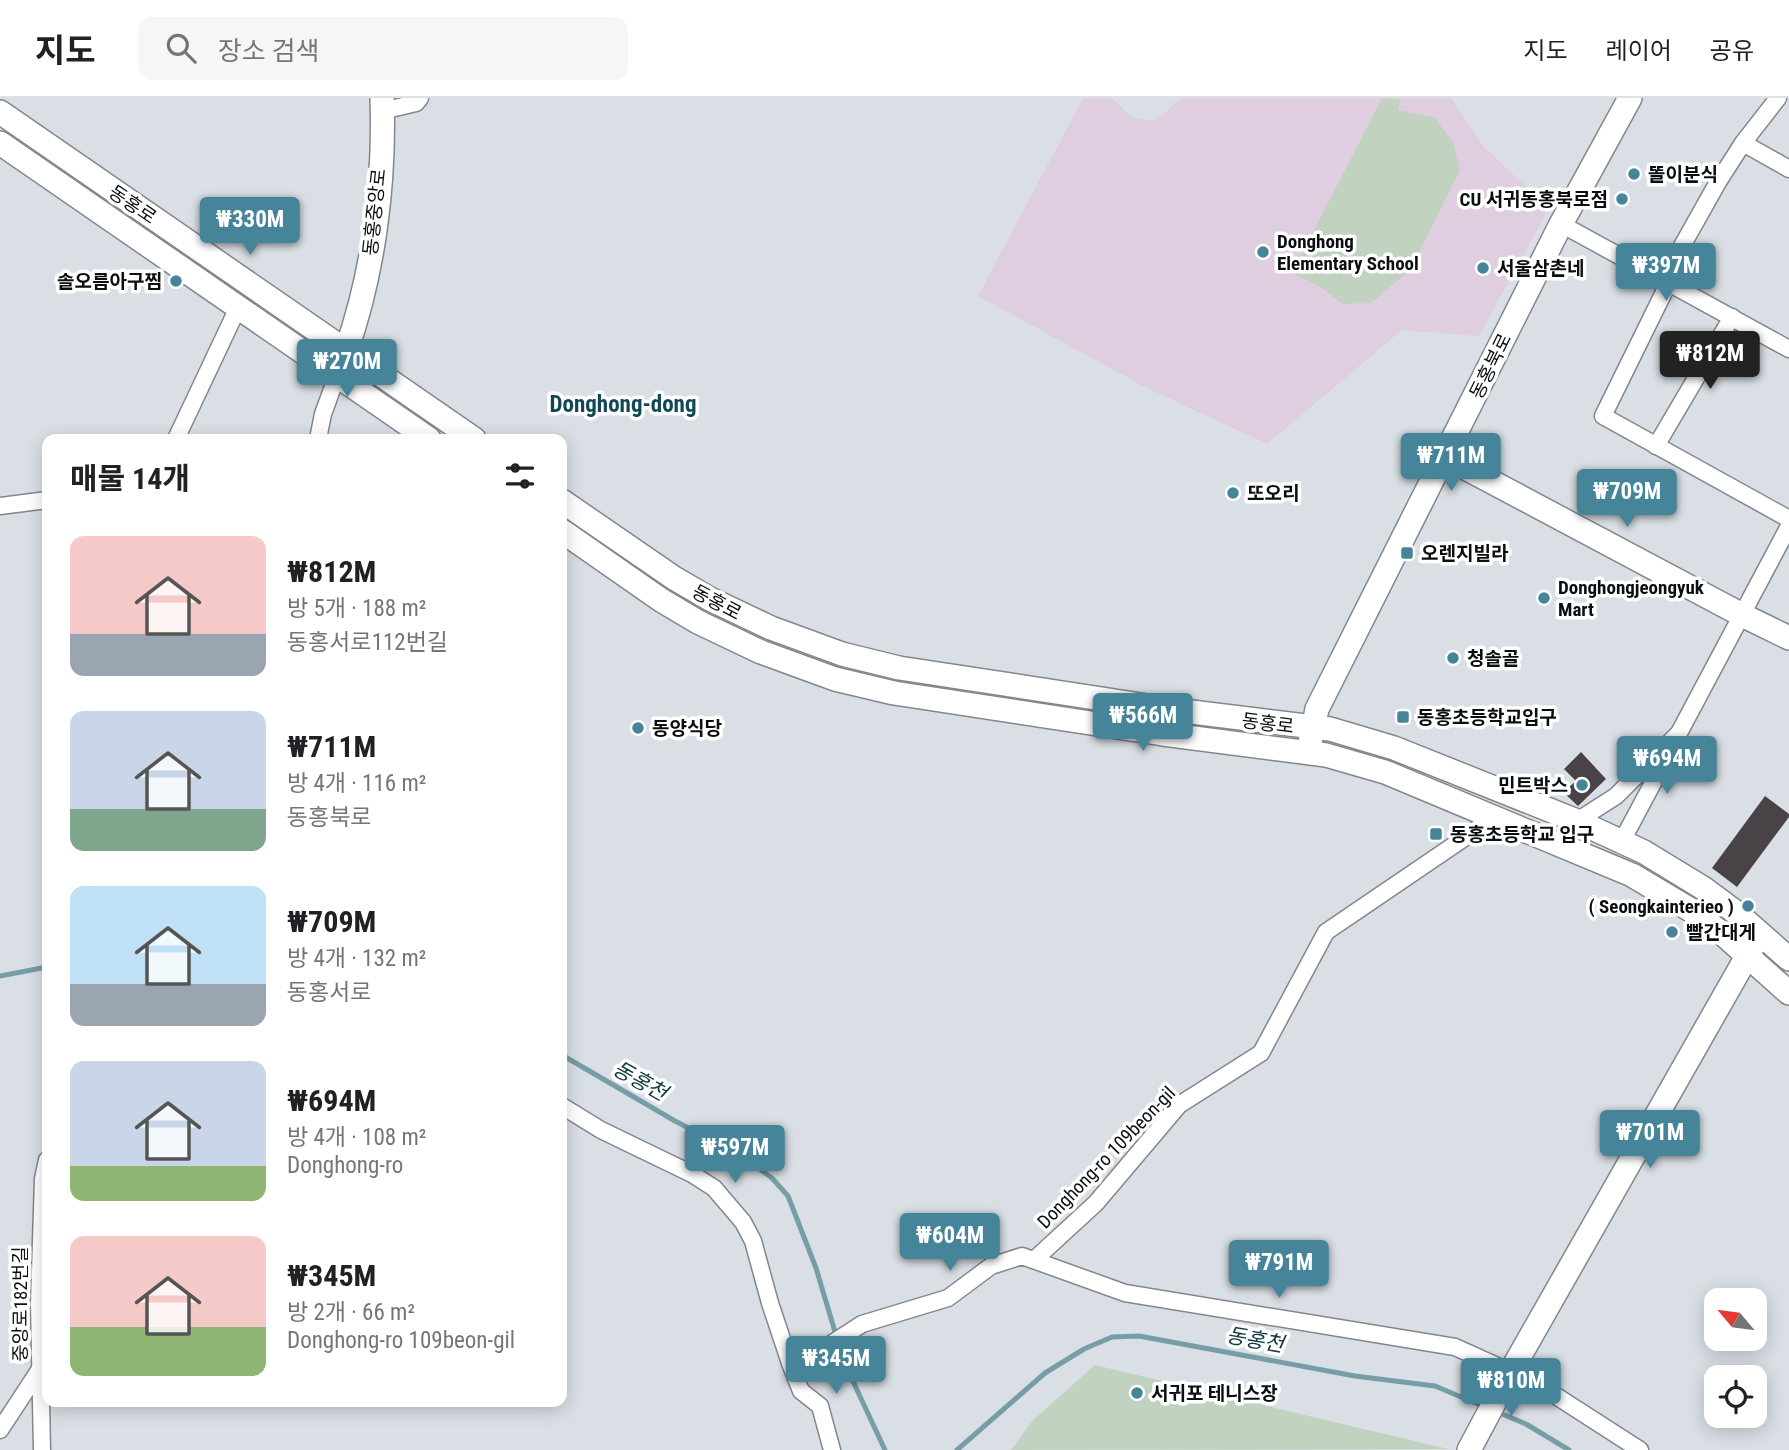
<!DOCTYPE html>
<html lang="ko">
<head>
<meta charset="utf-8">
<style>
  body { margin:0; font-family:"Roboto Condensed","Noto Sans KR",sans-serif; background:#f6f6f6; color:#202124; height:100vh; display:flex; flex-direction:column; font-size:26px; white-space:nowrap }
  * { box-sizing:border-box; margin:0 }
  p { font-size:23px; color:#757577 }
  .icon { flex:none; width:38px; height:38px; fill:none; stroke:currentColor; stroke-width:2; stroke-linecap:round; stroke-linejoin:round }
  .map { position:relative; flex:1; overflow:hidden }
  .panel { position:absolute; left:42px; top:336px; width:525px; height:973px; display:flex; flex-direction:column; background:#fff; border-radius:14px; box-shadow:0 4px 18px #0003 }
  .panel>* { flex:none }
  .needle { width:46px; rotate:299deg }
  .buttons { position:absolute; left:1704px; top:1190px; display:grid; gap:14px }
  .buttons a { display:grid; place-items:center; width:63px; height:63px; border-radius:14px; background:#fff; box-shadow:0 4px 18px #0003; font-size:35px }
  .price { position:absolute; translate:-50% -60px; padding:0 16px; border-radius:7px; background:#468599; color:#fff; font-size:23px; line-height:46px; filter:drop-shadow(0 2px 4px #0008) }
  .price::after { content:''; position:absolute; left:50%; top:42px; width:21px; height:16px; margin-left:-10px; background:inherit; clip-path:polygon(0 0,100% 0,50% 100%) }
  .price.active { background:#222; color:#fff }
  ul { padding:0; list-style:none }
  li { display:flex; align-items:center; gap:21px; height:175px; padding:0 28px }
  li span { display:grid; place-items:center; flex:none; width:196px; height:140px; border-radius:14px; color:#555 }
  li>.icon { margin-inline-start:auto }
  span .icon { width:84px; height:84px; fill:#fffc; stroke-width:1 }
  li b { font-size:30px }
  h2 { display:flex; justify-content:space-between; align-items:center; height:84px; padding:0 28px; font-size:30px }
  header { display:flex; align-items:center; gap:42px; box-sizing:border-box; height:98px; padding:0 35px; background:#fff; border-bottom:2px solid #e0e0e0 }
  header strong { font-size:33px }
  nav { display:flex; gap:38px; margin-inline-start:auto; font-size:24px }
  .search { width:490px; height:63px; background:#f6f6f6; display:flex; align-items:center; gap:18px; box-sizing:border-box; padding:0 24px; border-radius:14px; color:#757577; font-size:26px }
  .map>svg:first-child { display:block }
</style>
</head>
<body>
<header>
<strong>지도</strong>
<div class="search"><svg class="icon" aria-label="search" viewBox="0 0 24 24"><circle cx="10" cy="10" r="6"/><path d="M15 15l6 6"/></svg>장소 검색</div>
<nav><a>지도</a><a>레이어</a><a>공유</a></nav>
</header>
<div class="map">
<svg width="1789" height="1352" viewBox="0 0 1789 1352">
  <rect width="100%" height="100%" fill="#d9dfe5"/>
  <path fill="#dfcedf" d="M 1083,0 L 1112,0 L 1133,20 L 1155,23 L 1182,0 L 1451,0 L 1484,49 L 1549,110 L 1479,238 L 1402,232 L 1267,346 L 1143,288 L 978,198 Z"/>
  <g fill="#c2d2c1">
    <path d="M 1382,0 L 1400,2 L 1398,12 L 1434,19 L 1453,44 L 1460,72 L 1411,171 L 1371,205 L 1343,206 L 1320,189 L 1292,175 Z"/>
    <path d="M 1095,1267 L 1448,1351 L 1011,1352 L 1033,1322 Z"/>
  </g>
  <g fill="none" stroke-linecap="round" stroke-linejoin="round">
    <g stroke="#779da7" stroke-width="5">
      <path d="M 0,878 L 47,869"/>
      <path d="M 562,957 L 675,1023 L 739,1056 L 772,1080 L 788,1098 L 816,1170 L 844,1264 L 885,1352"/>
      <path d="M 1497,1314 L 1526,1326 L 1569,1352"/>
      <path d="M 957,1352 L 1045,1275 L 1084,1251 L 1112,1239 L 1139,1238 L 1355,1278 L 1435,1288 L 1485,1309"/>
    </g>
  </g>
  <g fill="#494348">
    <path d="M 1581,654 L 1606,681 L 1578,708 L 1563,694 L 1576,683 L 1564,671 Z"/>
    <path d="M 1765,698 L 1789,716 L 1789,719 L 1737,789 L 1712,770 Z"/>
  </g>
  <g fill="none" stroke-linecap="round" stroke-linejoin="round">
    <g stroke="#81878c" stroke-width="19">
      <g id="street">
        <path d="M 1778,0 L 1743,45 L 1789,71"/>
        <path d="M 382,13 L 416,5 L 420,0"/>
        <path d="M 1743,45 L 1718,84 L 1677,157 L 1668,186 L 1603,318 L 1789,421"/>
        <path d="M 1561,126 L 1789,251"/>
        <path d="M 176,341 L 234,218"/>
        <path d="M 318,341 L 323,316 L 346,253"/>
        <path d="M 1656,348 L 1732,219"/>
        <path d="M 0,408 L 47,402"/>
        <path d="M 1577,723 L 1616,698 L 1679,635 L 1789,428"/>
        <path d="M 1622,743 L 1670,653"/>
        <path d="M 562,1008 L 601,1032 L 692,1076 L 714,1090 L 743,1124 L 753,1143 L 770,1205 L 790,1265 L 801,1293 L 820,1308 L 832,1352"/>
        <path d="M 1034,1162 L 1096,1105 L 1179,1007 L 1261,955 L 1326,834 L 1479,730 L 1489,717"/>
        <path d="M 790,1265 L 811,1259 L 862,1226 L 948,1200 L 991,1168 L 1022,1158 L 1125,1195 L 1455,1249 L 1539,1287 L 1640,1352"/>
        <path d="M 0,1332 L 40,1271"/>
        <path d="M 42,1352 L 39,1206 L 43,1081 L 47,1062"/>
      </g>
    </g>
    <g stroke="#81878c" stroke-width="26">
      <g id="secondary">
        <path d="M 0,14 L 474,341"/>
        <path d="M 0,45 L 429,341"/>
        <path d="M 346,253 C 374,173 385,84 382,0"/>
        <path d="M 1445,359 L 1742,517 L 1789,540"/>
        <path d="M 562,403 L 674,480 L 710,501 L 771,530 L 842,556 L 899,570 L 1167,611 L 1330,631 L 1394,650 L 1577,723 L 1644,754 L 1703,790 L 1738,816 L 1789,861"/>
        <path d="M 562,433 L 661,502 L 698,524 L 761,554 L 835,581 L 894,595 L 1163,636 L 1326,657 L 1385,674 L 1632,777 L 1689,811 L 1723,836 L 1789,895"/>
        <path d="M 1310,645 L 1317,611 L 1561,126 L 1630,0"/>
        <path d="M 1469,1352 L 1510,1275 L 1754,846"/>
      </g>
    </g>
    <use href="#street" stroke="#fff" stroke-width="16"/>
    <use href="#secondary" stroke="#fff" stroke-width="23"/>
  </g>
  <g fill="#468599" stroke="#fff" stroke-width="2.5">
    <circle cx="1634" cy="76" r="7"/>
    <circle cx="1622" cy="101" r="7"/>
    <circle cx="1263" cy="154" r="7"/>
    <circle cx="1483" cy="170" r="7"/>
    <circle cx="176" cy="183" r="7"/>
    <circle cx="1233" cy="395" r="7"/>
    <rect x="1400" y="448" width="14" height="14" rx="3.5"/>
    <circle cx="1544" cy="500" r="7"/>
    <circle cx="1453" cy="560" r="7"/>
    <rect x="1396" y="612" width="14" height="14" rx="3.5"/>
    <circle cx="638" cy="630" r="7"/>
    <circle cx="1582" cy="687" r="7"/>
    <rect x="1429" y="729" width="14" height="14" rx="3.5"/>
    <circle cx="1748" cy="808" r="7"/>
    <circle cx="1672" cy="834" r="7"/>
    <circle cx="1137" cy="1295" r="7"/>
  </g>
  <g text-anchor="middle" stroke-width="7" stroke-linejoin="round" paint-order="stroke">
    <g font-size="19" font-weight="bold" fill="#0b0e0f" stroke="#fff" text-anchor="start">
      <text x="1648" y="83">똘이분식</text>
      <text x="1608" y="108" text-anchor="end">CU 서귀동홍북로점</text>
      <text x="1277" y="150">Donghong<tspan x="1277" dy="22">Elementary School</tspan></text>
      <text x="1497" y="177">서울삼촌네</text>
      <text x="162" y="190" text-anchor="end">솔오름아구찜</text>
      <text x="1247" y="402">또오리</text>
      <text x="1421" y="462">오렌지빌라</text>
      <text x="1558" y="496">Donghongjeongyuk<tspan x="1558" dy="22">Mart</tspan></text>
      <text x="1467" y="567">청솔골</text>
      <text x="1417" y="626">동홍초등학교입구</text>
      <text x="652" y="637">동양식당</text>
      <text x="1568" y="694" text-anchor="end">민트박스</text>
      <text x="1450" y="743">동홍초등학교 입구</text>
      <text x="1734" y="815" text-anchor="end">( Seongkainterieo )</text>
      <text x="1686" y="841">빨간대게</text>
      <text x="1151" y="1302">서귀포 테니스장</text>
    </g>
    <g font-size="19" fill="#0b0e0f" stroke="#fff">
      <text transform="translate(133 106) rotate(34)" y="7">동홍로</text>
      <text transform="translate(374 114) rotate(-84)" y="7">동홍중앙로</text>
      <text transform="translate(1490 268) rotate(-64)" y="7">동홍북로</text>
      <text transform="translate(717 504) rotate(28)" y="7">동홍로</text>
      <text transform="translate(1268 625) rotate(7)" y="7">동홍로</text>
      <text transform="translate(1106 1059) rotate(-46)" y="7">Donghong-ro 109beon-gil</text>
      <text transform="translate(20 1206) rotate(-90)" y="7">중앙로182번길</text>
    </g>
    <g font-size="21" font-style="italic" fill="#113740" stroke="#fff">
      <text transform="translate(640 983) rotate(29)" y="7">동홍천</text>
      <text transform="translate(1255 1242) rotate(10)" y="7">동홍천</text>
    </g>
    <g font-size="23" font-weight="bold" fill="#124757" stroke="#fff">
      <text x="623" y="314">Donghong-dong</text>
    </g>
  </g>
</svg>
<div class="buttons">
<a><svg class="needle" viewBox="-14 -14 28 28"><path d="M0-13l5 13h-10z" fill="#e53935"/><path d="M0 13l5-13h-10z" fill="#757577"/></svg></a>
<a><svg class="icon" aria-label="locate" viewBox="0 0 24 24"><circle cx="12" cy="12" r="6"/><path d="M12 2v4M12 18v4M2 12h4M18 12h4"/></svg></a>
</div>
<b class="price" style="left:250px;top:159px">₩330M</b>
<b class="price" style="left:1666px;top:205px">₩397M</b>
<b class="price active" style="left:1710px;top:293px">₩812M</b>
<b class="price" style="left:347px;top:301px">₩270M</b>
<b class="price" style="left:1451px;top:395px">₩711M</b>
<b class="price" style="left:1627px;top:431px">₩709M</b>
<b class="price" style="left:1143px;top:655px">₩566M</b>
<b class="price" style="left:1667px;top:698px">₩694M</b>
<b class="price" style="left:1650px;top:1072px">₩701M</b>
<b class="price" style="left:735px;top:1087px">₩597M</b>
<b class="price" style="left:950px;top:1175px">₩604M</b>
<b class="price" style="left:1279px;top:1202px">₩791M</b>
<b class="price" style="left:836px;top:1298px">₩345M</b>
<b class="price" style="left:1511px;top:1320px">₩810M</b>
<section class="panel">
<h2>매물 14개<svg class="icon" aria-label="filters" viewBox="0 0 24 24"><path d="M4 7h16M4 17h16"/><circle cx="9" cy="7" r="2"/><circle cx="15" cy="17" r="2"/></svg></h2>
<ul>
<li><span style="background:linear-gradient(#f6c9c9 70%,#9aa5b1 0)"><svg class="icon" aria-label="home" viewBox="0 0 24 24"><path d="M3 11l9-7 9 7M6 9v11h12V9"/></svg></span><div><b>₩812M</b><p>방 5개 · 188 m²</p><p>동홍서로112번길</p></div></li>
<li><span style="background:linear-gradient(#c9d6e8 70%,#7fa58c 0)"><svg class="icon" aria-label="home" viewBox="0 0 24 24"><path d="M3 11l9-7 9 7M6 9v11h12V9"/></svg></span><div><b>₩711M</b><p>방 4개 · 116 m²</p><p>동홍북로</p></div></li>
<li><span style="background:linear-gradient(#bfe0f5 70%,#9aa5b1 0)"><svg class="icon" aria-label="home" viewBox="0 0 24 24"><path d="M3 11l9-7 9 7M6 9v11h12V9"/></svg></span><div><b>₩709M</b><p>방 4개 · 132 m²</p><p>동홍서로</p></div></li>
<li><span style="background:linear-gradient(#c9d6e8 75%,#8fb573 0)"><svg class="icon" aria-label="home" viewBox="0 0 24 24"><path d="M3 11l9-7 9 7M6 9v11h12V9"/></svg></span><div><b>₩694M</b><p>방 4개 · 108 m²</p><p>Donghong-ro</p></div></li>
<li><span style="background:linear-gradient(#f6c9c9 65%,#8fb573 0)"><svg class="icon" aria-label="home" viewBox="0 0 24 24"><path d="M3 11l9-7 9 7M6 9v11h12V9"/></svg></span><div><b>₩345M</b><p>방 2개 · 66 m²</p><p>Donghong-ro 109beon-gil</p></div></li>
</ul>
</section>
</div>
</body>
</html>
